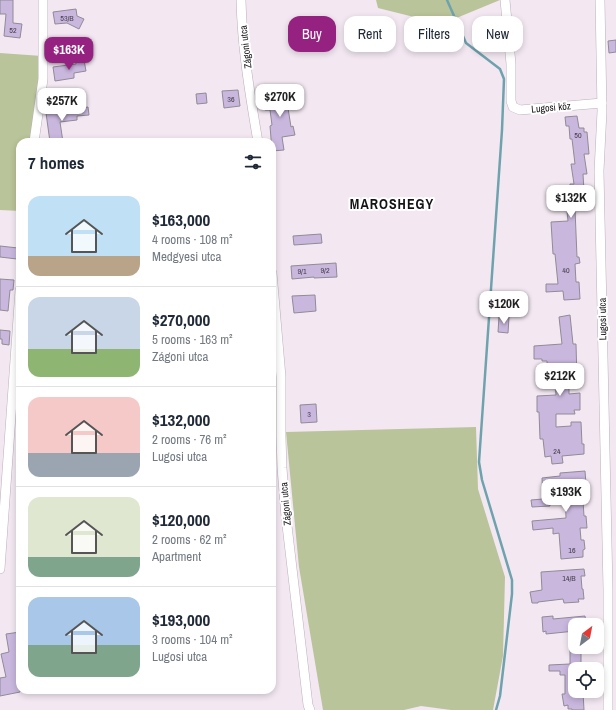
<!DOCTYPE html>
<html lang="en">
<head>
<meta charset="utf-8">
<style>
  body { margin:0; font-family:"Archivo Narrow",sans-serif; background:#f6f6f7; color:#1f2937; height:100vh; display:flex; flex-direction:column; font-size:15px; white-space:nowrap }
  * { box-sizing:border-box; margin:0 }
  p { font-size:13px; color:#747a83 }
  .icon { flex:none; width:22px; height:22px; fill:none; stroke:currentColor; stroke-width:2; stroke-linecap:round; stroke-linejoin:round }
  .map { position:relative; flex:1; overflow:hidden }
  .details { position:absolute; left:16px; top:138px; width:260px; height:556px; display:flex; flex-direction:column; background:#fff; border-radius:12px; box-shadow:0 2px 6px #0003 }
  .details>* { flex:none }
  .hud { position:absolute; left:288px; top:16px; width:268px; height:36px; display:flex; gap:8px }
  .needle { width:26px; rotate:32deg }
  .buttons { position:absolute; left:568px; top:618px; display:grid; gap:8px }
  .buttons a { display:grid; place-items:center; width:36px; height:36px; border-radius:8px; background:#fff; box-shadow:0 2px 6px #0003; font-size:20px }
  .price { position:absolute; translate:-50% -34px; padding:0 9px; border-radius:8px; background:#fff; color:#222; font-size:13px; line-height:26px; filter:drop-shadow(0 1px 2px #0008) }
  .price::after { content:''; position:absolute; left:50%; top:24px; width:12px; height:9px; margin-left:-6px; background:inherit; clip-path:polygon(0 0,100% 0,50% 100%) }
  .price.on { background:#952280; color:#fff }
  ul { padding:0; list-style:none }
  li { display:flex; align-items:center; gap:12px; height:100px; padding:0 12px }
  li+li { border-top:1px solid #e0e1e3 }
  li span { display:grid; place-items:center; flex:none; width:112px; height:80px; border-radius:12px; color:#555 }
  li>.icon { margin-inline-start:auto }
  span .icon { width:48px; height:48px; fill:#fffc; stroke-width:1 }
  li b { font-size:17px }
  h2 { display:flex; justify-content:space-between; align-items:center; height:48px; padding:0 12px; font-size:17px }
  .tag { padding:0 14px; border-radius:12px; background:#fff; box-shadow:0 2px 6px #0003; font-size:14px; line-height:36px }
  .tag.on { background:#952280; color:#fff }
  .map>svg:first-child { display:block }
</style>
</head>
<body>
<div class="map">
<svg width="616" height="710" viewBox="0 0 616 710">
  <rect width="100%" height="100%" fill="#f3e8f2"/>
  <g fill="#bac49a">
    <path d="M 376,0 L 500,0 L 442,24 L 378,8 Z"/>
    <path d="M 0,53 L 42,56 L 31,142 L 20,142 L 20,211 L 0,210 Z"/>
    <path d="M 476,427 L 478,489 L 505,577 L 503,656 L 493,710 L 451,710 L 421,706 L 404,710 L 323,710 L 299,567 L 286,432 Z"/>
  </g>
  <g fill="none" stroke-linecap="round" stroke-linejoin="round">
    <path stroke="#6ea3ae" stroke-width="2.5" d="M 447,0 L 466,43 L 500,69 L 504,79 L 502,130 L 479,462 L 482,480 L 512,580 L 512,594 L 500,696 L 496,710"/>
  </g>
  <g fill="#c9b7de" stroke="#908b96">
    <path d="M 0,0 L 13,0 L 13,23 L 22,24 L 20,38 L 4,36 L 6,14 L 0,14 Z"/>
    <path d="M 76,9 L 77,16 L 84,19 L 79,29 L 67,23 L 55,24 L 53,12 Z"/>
    <path d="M 616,40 L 616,52 L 609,53 L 608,41 Z"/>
    <path d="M 84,60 L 86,71 L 74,73 L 74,78 L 55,81 L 53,67 L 76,64 L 76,61 Z"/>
    <path d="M 238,90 L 240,106 L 224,108 L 222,91 Z"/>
    <path d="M 282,92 L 282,95 L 295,93 L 296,101 L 293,102 L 293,107 L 288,108 L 291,127 L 293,126 L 295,135 L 282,137 L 284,150 L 272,151 L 270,126 L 272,125 L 270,110 L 265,110 L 264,103 L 267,102 L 266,94 Z"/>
    <path d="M 206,93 L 207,103 L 197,104 L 196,94 Z"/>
    <path d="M 88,107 L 89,115 L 77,116 L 77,120 L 60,122 L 63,142 L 50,142 L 46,113 Z"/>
    <path d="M 577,116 L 579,128 L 584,128 L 584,132 L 587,132 L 589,154 L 584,154 L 587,174 L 583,174 L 585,208 L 575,209 L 577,257 L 579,257 L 580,263 L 575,264 L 576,282 L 579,282 L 580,299 L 564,300 L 563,291 L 546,292 L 546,284 L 558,284 L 555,254 L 553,254 L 551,222 L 568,221 L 566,202 L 570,201 L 570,184 L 574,184 L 571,164 L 575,164 L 572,139 L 570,139 L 569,126 L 566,126 L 565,117 Z"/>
    <path d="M 321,234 L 322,243 L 294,245 L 293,236 Z"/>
    <path d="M 0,246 L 18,248 L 17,259 L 0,257 Z"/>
    <path d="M 336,263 L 337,277 L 314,278 L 314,277 L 292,279 L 291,266 Z"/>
    <path d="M 0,279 L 14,280 L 13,290 L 10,290 L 8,311 L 0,310 Z"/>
    <path d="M 315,295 L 316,311 L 294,313 L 292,296 Z"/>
    <path d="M 570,315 L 573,344 L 576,344 L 577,379 L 569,379 L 569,394 L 580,393 L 580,410 L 574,410 L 575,414 L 556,414 L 556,427 L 571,426 L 571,422 L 581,422 L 582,444 L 584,444 L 584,454 L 562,456 L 563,463 L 552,464 L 551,456 L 545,457 L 543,439 L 540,439 L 539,412 L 537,412 L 537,396 L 556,395 L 555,380 L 548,380 L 547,361 L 542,361 L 542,359 L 534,359 L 534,346 L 562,344 L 559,317 Z"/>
    <path d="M 499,317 L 509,317 L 508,333 L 498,332 Z"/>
    <path d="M 0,330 L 10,331 L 9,345 L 2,344 L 2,339 L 0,339 Z"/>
    <path d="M 316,404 L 317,422 L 301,423 L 300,405 Z"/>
    <path d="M 585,471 L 586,484 L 582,485 L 584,516 L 586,516 L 587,528 L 580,528 L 581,540 L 584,540 L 585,549 L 583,550 L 583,557 L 561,559 L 559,533 L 553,534 L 553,528 L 533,530 L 532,521 L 566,518 L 565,489 L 549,490 L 550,506 L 532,507 L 531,500 L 543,499 L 542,478 L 560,476 L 560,473 Z"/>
    <path d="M 584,569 L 585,576 L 581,576 L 582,589 L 583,589 L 584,599 L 578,599 L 579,602 L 564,603 L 563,599 L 538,602 L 538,603 L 532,603 L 530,592 L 542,590 L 541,572 Z"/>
    <path d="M 553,616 L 553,619 L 585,616 L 586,623 L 582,623 L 582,625 L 575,625 L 575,631 L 546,634 L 546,631 L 543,632 L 542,617 Z"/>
    <path d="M 20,632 L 20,692 L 0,696 L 0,678 L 6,677 L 1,654 L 9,652 L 6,634 Z"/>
    <path d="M 570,647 L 581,647 L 581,663 L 583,663 L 583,669 L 575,669 L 575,693 L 583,692 L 584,710 L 572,710 L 572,709 L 568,709 L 568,705 L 564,706 L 562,694 L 565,694 L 565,675 L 560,675 L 560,671 L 549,671 L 549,665 L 570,664 Z"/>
  </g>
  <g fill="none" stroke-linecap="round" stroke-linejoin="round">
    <g stroke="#bab0b9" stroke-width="10">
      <g id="minor">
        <path d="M 241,0 C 242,47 250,95 258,142"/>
        <path d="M 505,0 L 511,64 L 511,101 L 513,107 L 520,110 L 602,103"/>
        <path d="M 600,0 L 602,111 L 599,171 L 608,589 L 608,710"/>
        <path d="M 34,142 L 43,79 L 43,0"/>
        <path d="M 272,273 L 281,377 L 281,437 L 282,468 L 286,517 L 308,705 L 310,710"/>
        <path d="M 0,569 L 20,290"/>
      </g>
    </g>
    <use href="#minor" stroke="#fff" stroke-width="9"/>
  </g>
  <g text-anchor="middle" stroke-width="4" stroke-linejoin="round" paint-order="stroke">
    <g font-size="8" fill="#433c48">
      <text x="67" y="21">53/B</text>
      <text x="13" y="33">52</text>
      <text x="231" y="102">36</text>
      <text x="578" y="138">50</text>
      <text x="325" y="273">9/2</text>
      <text x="566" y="273">40</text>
      <text x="302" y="274">9/1</text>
      <text x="309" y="417">3</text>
      <text x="557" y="454">24</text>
      <text x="572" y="553">16</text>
      <text x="569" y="581">14/B</text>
    </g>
    <g font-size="10" fill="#161316" stroke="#fff">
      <text transform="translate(245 47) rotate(-97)" y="4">Zágoni utca</text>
      <text transform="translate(551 107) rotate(-5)" y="4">Lugosi köz</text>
      <text transform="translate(602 319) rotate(-91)" y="4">Lugosi utca</text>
      <text transform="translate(285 504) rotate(-95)" y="4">Zágoni utca</text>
    </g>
    <g font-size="14" font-weight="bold" letter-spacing="1" fill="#161316" stroke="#fff">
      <text x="392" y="209">MAROSHEGY</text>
    </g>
  </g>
</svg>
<div class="buttons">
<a><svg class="needle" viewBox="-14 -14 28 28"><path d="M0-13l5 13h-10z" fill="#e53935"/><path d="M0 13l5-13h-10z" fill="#747a83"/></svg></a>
<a><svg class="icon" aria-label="locate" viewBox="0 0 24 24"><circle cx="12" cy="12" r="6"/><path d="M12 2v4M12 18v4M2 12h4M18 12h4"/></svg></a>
</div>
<b class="price on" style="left:69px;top:71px">$163K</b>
<b class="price" style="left:280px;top:118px">$270K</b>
<b class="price" style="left:62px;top:122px">$257K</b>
<b class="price" style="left:571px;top:219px">$132K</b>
<b class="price" style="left:504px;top:325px">$120K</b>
<b class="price" style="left:560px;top:397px">$212K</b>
<b class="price" style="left:566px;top:513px">$193K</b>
<div class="hud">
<a class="tag on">Buy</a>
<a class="tag">Rent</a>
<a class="tag">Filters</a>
<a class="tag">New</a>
</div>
<section class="details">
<h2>7 homes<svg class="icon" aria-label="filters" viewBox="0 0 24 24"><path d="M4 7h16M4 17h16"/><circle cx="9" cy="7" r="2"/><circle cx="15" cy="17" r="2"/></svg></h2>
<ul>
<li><span style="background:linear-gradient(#bfe0f5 75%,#b9a48a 0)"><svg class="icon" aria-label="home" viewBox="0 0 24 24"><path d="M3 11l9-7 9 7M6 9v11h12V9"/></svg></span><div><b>$163,000</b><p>4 rooms · 108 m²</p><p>Medgyesi utca</p></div></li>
<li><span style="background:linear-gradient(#c9d6e8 65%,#8fb573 0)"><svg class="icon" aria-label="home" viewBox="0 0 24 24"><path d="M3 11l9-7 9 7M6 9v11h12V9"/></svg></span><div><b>$270,000</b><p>5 rooms · 163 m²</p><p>Zágoni utca</p></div></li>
<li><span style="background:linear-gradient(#f6c9c9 70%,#9aa5b1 0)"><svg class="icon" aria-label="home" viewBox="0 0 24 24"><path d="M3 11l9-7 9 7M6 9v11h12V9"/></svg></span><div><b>$132,000</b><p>2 rooms · 76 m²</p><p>Lugosi utca</p></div></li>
<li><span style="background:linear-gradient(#dfe7d0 75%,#7fa58c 0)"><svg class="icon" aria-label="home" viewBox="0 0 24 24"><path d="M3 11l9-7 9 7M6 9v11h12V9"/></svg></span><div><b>$120,000</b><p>2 rooms · 62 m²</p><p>Apartment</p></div></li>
<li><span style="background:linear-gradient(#a9c7e8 60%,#7fa58c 0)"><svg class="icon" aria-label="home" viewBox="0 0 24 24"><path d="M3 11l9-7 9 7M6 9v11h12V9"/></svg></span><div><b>$193,000</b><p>3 rooms · 104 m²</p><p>Lugosi utca</p></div></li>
</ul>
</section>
</div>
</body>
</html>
